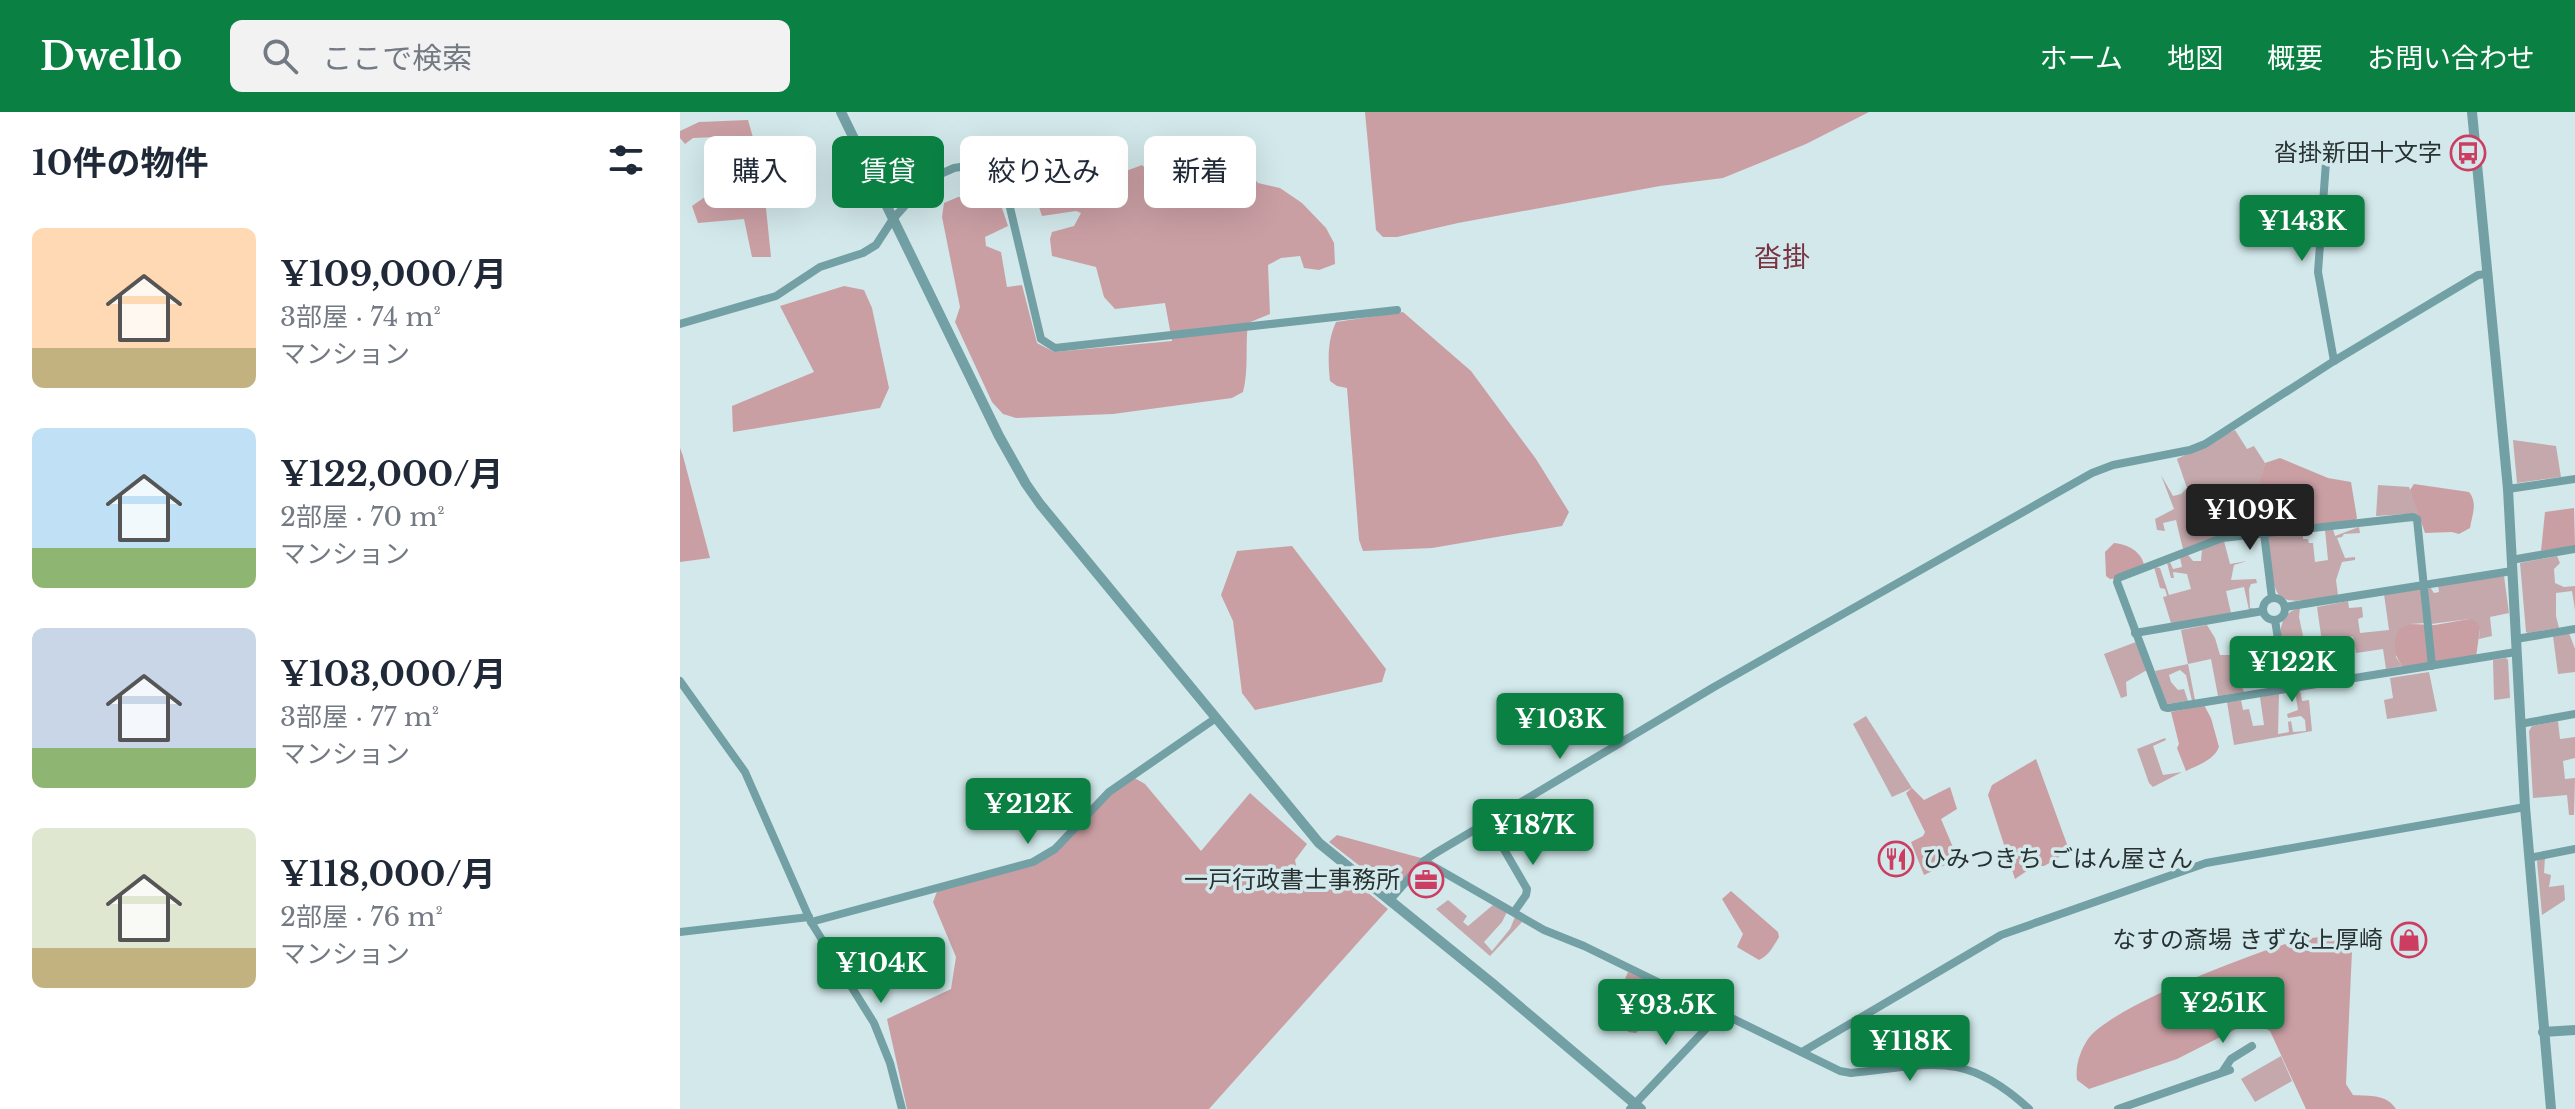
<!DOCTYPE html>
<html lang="ja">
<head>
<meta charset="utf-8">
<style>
  body { margin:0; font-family:"Libre Baskerville","Noto Sans JP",serif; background:#f2f2f3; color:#1f2937; height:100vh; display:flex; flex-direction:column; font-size:30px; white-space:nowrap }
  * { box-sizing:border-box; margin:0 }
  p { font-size:26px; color:#747a83 }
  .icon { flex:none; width:44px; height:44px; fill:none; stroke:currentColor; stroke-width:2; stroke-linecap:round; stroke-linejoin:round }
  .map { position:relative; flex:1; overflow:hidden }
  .side { display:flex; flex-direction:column; background:#fff; width:680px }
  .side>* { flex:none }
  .top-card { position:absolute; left:24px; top:24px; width:760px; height:72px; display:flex; gap:16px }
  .price { position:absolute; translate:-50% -68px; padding:0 18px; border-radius:8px; background:#0b8043; color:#fff; font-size:26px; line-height:52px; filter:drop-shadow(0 2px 4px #0008) }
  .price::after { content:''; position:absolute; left:50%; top:48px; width:24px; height:18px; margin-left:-12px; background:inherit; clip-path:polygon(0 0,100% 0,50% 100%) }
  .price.current { background:#222; color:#fff }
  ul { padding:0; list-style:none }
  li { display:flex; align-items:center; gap:24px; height:200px; padding:0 32px }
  li span { display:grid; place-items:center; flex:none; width:224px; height:160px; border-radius:12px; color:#555 }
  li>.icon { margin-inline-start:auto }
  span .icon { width:96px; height:96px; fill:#fffc; stroke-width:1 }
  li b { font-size:34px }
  h2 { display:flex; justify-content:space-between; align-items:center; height:96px; padding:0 32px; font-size:34px }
  .pill { padding:0 28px; border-radius:12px; background:#fff; box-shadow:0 8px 32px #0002; font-size:28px; line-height:72px }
  .pill.current { background:#0b8043; color:#fff }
  header { display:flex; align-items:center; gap:48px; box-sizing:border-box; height:112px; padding:0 40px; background:#0b8043; color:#fff }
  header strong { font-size:38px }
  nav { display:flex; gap:44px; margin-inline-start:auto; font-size:28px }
  .search { width:560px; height:72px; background:#f2f2f3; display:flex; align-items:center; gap:20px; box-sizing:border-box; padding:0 28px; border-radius:12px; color:#747a83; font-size:30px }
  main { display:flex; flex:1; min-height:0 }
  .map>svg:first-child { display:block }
</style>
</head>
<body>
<header>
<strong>Dwello</strong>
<div class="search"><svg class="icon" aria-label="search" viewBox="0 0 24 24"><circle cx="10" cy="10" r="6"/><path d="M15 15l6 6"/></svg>ここで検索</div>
<nav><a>ホーム</a><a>地図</a><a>概要</a><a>お問い合わせ</a></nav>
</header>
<main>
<section class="side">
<h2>10件の物件<svg class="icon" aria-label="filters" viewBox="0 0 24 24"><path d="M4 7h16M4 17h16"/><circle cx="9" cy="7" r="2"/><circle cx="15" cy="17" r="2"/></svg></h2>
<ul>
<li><span style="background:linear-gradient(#ffd9b3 75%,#c2b280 0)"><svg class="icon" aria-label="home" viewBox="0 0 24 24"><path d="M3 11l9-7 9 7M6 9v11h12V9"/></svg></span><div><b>¥109,000/月</b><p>3部屋 · 74 m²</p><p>マンション</p></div></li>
<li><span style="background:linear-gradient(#bfe0f5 75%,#8fb573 0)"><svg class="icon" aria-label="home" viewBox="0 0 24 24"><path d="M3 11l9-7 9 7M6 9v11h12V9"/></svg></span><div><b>¥122,000/月</b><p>2部屋 · 70 m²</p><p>マンション</p></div></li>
<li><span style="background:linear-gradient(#c9d6e8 75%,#8fb573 0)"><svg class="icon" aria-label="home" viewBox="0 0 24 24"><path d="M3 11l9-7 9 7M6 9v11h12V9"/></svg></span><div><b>¥103,000/月</b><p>3部屋 · 77 m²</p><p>マンション</p></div></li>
<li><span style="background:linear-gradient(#dfe7d0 75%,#c2b280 0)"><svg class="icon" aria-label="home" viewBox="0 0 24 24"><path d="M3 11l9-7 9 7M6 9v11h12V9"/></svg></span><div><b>¥118,000/月</b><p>2部屋 · 76 m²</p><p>マンション</p></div></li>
</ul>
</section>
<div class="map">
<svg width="1895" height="997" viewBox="0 0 1895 997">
  <rect width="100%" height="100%" fill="#d2e8ea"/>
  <g fill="#c5a8ac">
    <path d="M 1555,318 L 1567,337 L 1574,334 L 1585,351 L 1577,387 L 1580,417 L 1542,423 L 1503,437 L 1496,408 L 1483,411 L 1485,419 L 1477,418 L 1475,407 L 1494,397 L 1481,363 L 1493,384 L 1501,382 L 1507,376 L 1497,347 Z"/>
    <path d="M 1833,328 L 1876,334 L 1881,365 L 1837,371 Z"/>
    <path d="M 1698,373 L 1729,375 L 1741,405 L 1728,402 L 1696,404 Z"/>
    <path d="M 1679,415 L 1680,421 L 1664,422 L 1662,425 L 1657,426 L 1665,446 L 1675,445 L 1675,448 L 1662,450 L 1656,468 L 1658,483 C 1589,495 1597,493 1587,428 L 1589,424 L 1623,421 L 1623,427 L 1628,427 L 1629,431 L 1633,431 L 1635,450 L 1648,448 L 1645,418 L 1653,417 L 1655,424 Z"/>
    <path d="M 1544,429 L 1550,452 L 1567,449 L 1554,453 L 1551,468 L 1576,467 L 1577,471 L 1571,472 L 1569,477 L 1570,496 L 1575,496 L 1569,498 L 1564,475 L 1546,479 L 1551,501 L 1491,511 L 1483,485 L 1487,484 L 1485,477 L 1480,476 L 1474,455 L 1480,456 L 1489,483 L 1511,477 L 1507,462 L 1493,460 L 1494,466 L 1491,466 L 1487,451 L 1490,450 L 1493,457 L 1502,455 L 1500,446 L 1508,443 L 1513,449 L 1521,449 L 1522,437 Z"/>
    <path d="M 1877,444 L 1880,451 L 1874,457 L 1875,471 L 1884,475 L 1895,474 L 1895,498 L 1892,479 L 1876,481 L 1876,504 L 1879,516 L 1848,521 L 1846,520 L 1840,451 Z"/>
    <path d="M 1824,464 L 1829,501 L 1810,505 L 1812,524 L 1799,527 L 1800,517 L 1789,507 L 1751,512 L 1748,477 L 1750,475 L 1754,481 L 1759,480 L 1758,473 Z"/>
    <path d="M 1741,476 L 1745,511 L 1730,512 L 1716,545 L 1722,554 L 1706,557 L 1703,537 L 1676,541 L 1673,525 L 1650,529 L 1654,565 L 1608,572 C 1605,550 1587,502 1620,496 L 1619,505 L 1623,524 L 1629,526 L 1630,532 L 1642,530 L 1637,495 L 1668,489 L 1669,496 L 1682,495 L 1683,505 L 1678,507 L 1680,521 L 1709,518 L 1704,482 Z"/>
    <path d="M 1527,513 L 1535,526 L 1540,543 L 1555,543 L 1553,552 L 1564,580 L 1538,584 L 1531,547 L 1508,552 L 1515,588 L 1512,589 L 1506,563 L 1500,558 L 1489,563 L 1491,570 L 1498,578 L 1504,577 L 1508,589 L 1486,592 L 1475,559 L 1508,552 L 1501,518 Z"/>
    <path d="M 1889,521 L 1895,537 L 1895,560 L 1878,562 L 1873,524 Z"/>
    <path d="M 1456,530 L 1467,558 L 1446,570 L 1447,584 L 1441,586 L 1424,542 Z"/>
    <path d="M 1826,546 L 1828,548 L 1830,586 L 1814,588 L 1813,548 Z"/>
    <path d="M 1749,560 L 1757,599 L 1707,607 L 1704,588 L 1713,586 L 1710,566 Z"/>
    <path d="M 1620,578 L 1622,589 L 1629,588 L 1632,619 L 1554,633 L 1547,590 L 1561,588 L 1563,598 L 1569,597 L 1573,614 L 1584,613 L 1580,585 L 1599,581 L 1598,622 L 1609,620 L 1608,610 L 1611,609 L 1613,620 L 1626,619 L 1625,608 L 1621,604 L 1608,606 L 1607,602 L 1618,598 L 1615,579 Z"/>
    <path d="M 1186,604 L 1232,676 L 1212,685 L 1173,612 Z"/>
    <path d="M 1878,609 L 1880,627 L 1895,625 L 1895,646 L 1883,649 L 1885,667 L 1895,666 L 1894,703 L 1889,703 L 1887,683 L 1853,686 L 1849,619 L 1852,614 Z"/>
    <path d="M 1485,626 L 1486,628 L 1473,634 L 1483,663 L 1502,660 L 1473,675 L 1469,671 L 1457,637 Z"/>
    <path d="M 1865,745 L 1864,761 L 1871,763 L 1869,775 L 1884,773 L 1885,788 L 1862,803 L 1857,749 Z"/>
    <path d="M 768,788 L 787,804 L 783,810 L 788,814 L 813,793 L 827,800 L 822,810 L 804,830 L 812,839 L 830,817 L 835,805 L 842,810 L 810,844 L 756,797 Z"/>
    <path d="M 1601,944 L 1612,969 L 1575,990 L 1561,967 Z"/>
  </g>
  <g fill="#ca9fa4">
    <path d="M 685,0 L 1189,0 L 1126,32 L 1043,66 L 980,74 L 778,111 L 717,125 L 703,125 L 696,118 Z"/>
    <path d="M 68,8 L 82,57 L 91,145 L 72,145 L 64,107 L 18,111 L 12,94 L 52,66 L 36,25 L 13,26 L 5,32 L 0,26 L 0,19 L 19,10 Z"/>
    <path d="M 555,45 L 578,71 L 600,76 L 622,91 L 646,116 L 654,131 L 655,152 L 639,158 L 624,156 L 620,144 L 601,146 L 588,153 L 590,202 L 568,211 C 565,234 569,257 563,280 L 552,286 L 433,302 L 336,306 L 323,302 L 312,290 L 275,210 L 280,195 L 262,105 L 264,91 L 278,85 L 317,81 L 328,114 L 305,125 L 306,134 L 321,140 L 327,175 L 342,173 L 357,231 L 374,240 L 492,229 L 485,191 L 435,197 L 424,185 L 416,155 L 372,144 L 370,127 L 372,120 L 394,114 L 401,101 L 396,99 L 362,104 C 355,87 355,62 367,48 L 422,68 L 462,53 L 476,67 Z"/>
    <path d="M 164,174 L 184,178 L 192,196 L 209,276 L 200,296 L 53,320 L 52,294 L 134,260 L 100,194 Z"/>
    <path d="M 723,200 L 791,259 L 856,347 L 889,400 L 882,414 L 752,436 L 683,439 L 679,428 L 667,276 L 657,274 L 650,269 C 648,248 647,230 656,210 Z"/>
    <path d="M 0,336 L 3,344 L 30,446 L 0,450 Z"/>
    <path d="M 1600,346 L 1648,366 L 1671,370 L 1677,406 L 1675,408 L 1629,413 L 1623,407 L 1619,387 L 1613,384 L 1580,387 L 1576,384 L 1585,351 Z"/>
    <path d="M 1734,372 L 1789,380 C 1798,391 1792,403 1790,416 L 1779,422 L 1772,420 L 1745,421 L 1730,378 Z"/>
    <path d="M 1894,396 L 1895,434 L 1861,439 L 1865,400 Z"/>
    <path d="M 1434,431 C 1447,432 1461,439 1464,453 L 1442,466 L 1430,467 L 1426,464 L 1425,440 Z"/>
    <path d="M 612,434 L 706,557 L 702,570 L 575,598 L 562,581 L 553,509 L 541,483 L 557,439 Z"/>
    <path d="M 1789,507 L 1797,510 L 1800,517 L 1796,545 L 1728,556 L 1722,554 C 1714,542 1712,531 1719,517 L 1730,512 L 1755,513 Z"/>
    <path d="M 1524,593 L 1531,606 L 1539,635 C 1534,648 1518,653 1506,659 L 1497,636 L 1499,632 L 1491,600 Z"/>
    <path d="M 1356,647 L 1388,735 L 1377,747 L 1364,754 L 1354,754 L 1335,767 L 1308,683 L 1312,673 Z"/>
    <path d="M 451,664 L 465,672 L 521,739 L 570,681 L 627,732 L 615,748 L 619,768 L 639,779 L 660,758 L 708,797 L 529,997 L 227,997 L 207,907 L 271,877 L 276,845 L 253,790 L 258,777 L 335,757 L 375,737 Z"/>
    <path d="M 1270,675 L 1277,697 L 1261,707 L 1278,747 L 1244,763 L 1231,730 L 1243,724 L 1245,720 L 1226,681 L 1232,676 L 1244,688 Z"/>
    <path d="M 657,723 L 741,746 L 742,751 L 719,778 L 712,779 L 649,730 Z"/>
    <path d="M 1051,779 L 1098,820 L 1099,825 C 1093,835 1089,843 1079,848 L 1057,835 L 1063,822 L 1042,787 Z"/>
    <path d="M 1669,820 L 1672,822 L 1672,839 L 1666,972 L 1673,983 C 1689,984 1707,982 1716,997 L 1626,997 L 1590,919 L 1572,909 L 1497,947 L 1409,977 L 1397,968 C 1395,954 1400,939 1408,927 C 1430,895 1579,838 1620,828 C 1636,825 1653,823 1669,820 Z"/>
    <path d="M 948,860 L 1002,885 L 999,889 L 987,887 L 981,897 L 983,901 L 995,905 L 993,912 L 981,915 L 968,909 L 956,921 L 948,920 L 948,915 L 954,912 L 960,902 L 976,893 L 979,887 L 962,874 L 957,875 L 936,909 L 928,907 Z"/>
  </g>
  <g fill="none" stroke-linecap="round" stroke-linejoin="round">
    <g stroke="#72a0a4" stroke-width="8">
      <path d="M 1646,50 L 1638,160 L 1654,249"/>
      <path d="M 0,212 L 96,184 L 140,155 L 183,141 L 196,133 L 213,107 L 240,77 L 256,64 L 274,56 L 319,49 L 361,227 L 375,236 L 717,198"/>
      <path d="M 1828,377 L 1895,367"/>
      <path d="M 1580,389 L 1592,486"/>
      <path d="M 1831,448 L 1895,437"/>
      <circle cx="1594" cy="497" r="11"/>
      <path d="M 1605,495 L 1832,459"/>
      <path d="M 1595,508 L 1606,577"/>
      <path d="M 1455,521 L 1583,499"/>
      <path d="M 1836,527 L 1895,517"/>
      <path d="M 1752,554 L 1737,407 L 1733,405 L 1542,426 L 1438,466 L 1437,470 L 1484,595 L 1488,596 C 1604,577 1720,559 1836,540"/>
      <path d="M 0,569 L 65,660 L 131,810 L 194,911 L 210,951 L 222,997"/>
      <path d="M 1840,612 L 1895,602"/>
      <path d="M 808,710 L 847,777 L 846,783 L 834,800"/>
      <path d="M 1849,746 L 1895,737"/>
      <path d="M 744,749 L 864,818 L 904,834 L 1160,959 L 1171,961 C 1250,953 1284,937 1349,997"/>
      <path d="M 709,789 L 744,749 L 754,742 L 1034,575 L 1412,361 L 1433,353 L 1510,338 L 1525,332 L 1654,249 L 1798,163 L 1807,162"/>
      <path d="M 131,810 L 353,750 L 375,737 L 429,680 L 536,606"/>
      <path d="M 0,820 L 129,805"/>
      <path d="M 1122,940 L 1321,823 L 1526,751 L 1845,695"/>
      <path d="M 1543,959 L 1551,947 L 1572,934"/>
      <path d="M 950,997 L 1041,901"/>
      <path d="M 1438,997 L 1550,958"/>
    </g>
    <g stroke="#72a0a4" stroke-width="10">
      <path d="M 161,0 L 319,324 L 346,372 L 360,392 L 639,731 L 813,872 L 961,997"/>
      <path d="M 1792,0 L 1828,377 L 1845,695 L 1871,997"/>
      <path d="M 1863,920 L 1895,918"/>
    </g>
  </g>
  <defs>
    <g id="bus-ring" transform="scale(1.8)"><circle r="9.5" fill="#d2e8ea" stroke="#cc3d61" stroke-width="1.5"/><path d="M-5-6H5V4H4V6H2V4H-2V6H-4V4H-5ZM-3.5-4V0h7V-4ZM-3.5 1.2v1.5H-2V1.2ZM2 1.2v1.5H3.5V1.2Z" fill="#cc3d61"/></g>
    <g id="restaurant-ring" transform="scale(1.8)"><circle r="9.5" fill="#d2e8ea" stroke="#cc3d61" stroke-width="1.5"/><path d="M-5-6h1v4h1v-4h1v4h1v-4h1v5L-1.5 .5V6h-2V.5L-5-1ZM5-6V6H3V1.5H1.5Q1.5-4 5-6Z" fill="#cc3d61"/></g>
    <g id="office-ring" transform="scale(1.8)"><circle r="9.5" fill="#d2e8ea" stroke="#cc3d61" stroke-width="1.5"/><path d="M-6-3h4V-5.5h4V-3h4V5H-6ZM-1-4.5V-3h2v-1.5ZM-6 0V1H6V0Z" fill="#cc3d61"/></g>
    <g id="shop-ring" transform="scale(1.8)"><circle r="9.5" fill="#d2e8ea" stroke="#cc3d61" stroke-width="1.5"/><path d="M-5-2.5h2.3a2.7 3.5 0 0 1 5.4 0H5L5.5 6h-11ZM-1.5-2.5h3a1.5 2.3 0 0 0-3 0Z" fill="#cc3d61"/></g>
  </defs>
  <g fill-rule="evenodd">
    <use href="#bus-ring" x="1788" y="41"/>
    <use href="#restaurant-ring" x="1216" y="747"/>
    <use href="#office-ring" x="746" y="768"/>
    <use href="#shop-ring" x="1729" y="828"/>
  </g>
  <g text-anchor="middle" stroke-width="7" stroke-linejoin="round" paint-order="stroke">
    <g font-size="24" fill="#293233" stroke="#d2e8ea" text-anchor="end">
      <text x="1762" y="49">沓掛新田十文字</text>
      <text x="1242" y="755" text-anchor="start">ひみつきち ごはん屋さん</text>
      <text x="720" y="776">一戸行政書士事務所</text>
      <text x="1703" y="836">なすの斎場 きずな上厚崎</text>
    </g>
    <g font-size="28" fill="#793241" stroke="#d2e8ea">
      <text x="1102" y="155">沓掛</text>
    </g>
  </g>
</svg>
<b class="price" style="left:1622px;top:151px">¥143K</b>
<b class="price current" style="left:1570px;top:440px">¥109K</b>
<b class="price" style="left:1612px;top:592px">¥122K</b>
<b class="price" style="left:880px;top:649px">¥103K</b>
<b class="price" style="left:348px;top:734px">¥212K</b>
<b class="price" style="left:853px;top:755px">¥187K</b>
<b class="price" style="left:201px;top:893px">¥104K</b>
<b class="price" style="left:1543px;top:933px">¥251K</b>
<b class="price" style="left:986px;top:935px">¥93.5K</b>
<b class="price" style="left:1230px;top:971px">¥118K</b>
<div class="top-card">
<a class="pill">購入</a>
<a class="pill current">賃貸</a>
<a class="pill">絞り込み</a>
<a class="pill">新着</a>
</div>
</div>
</main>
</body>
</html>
